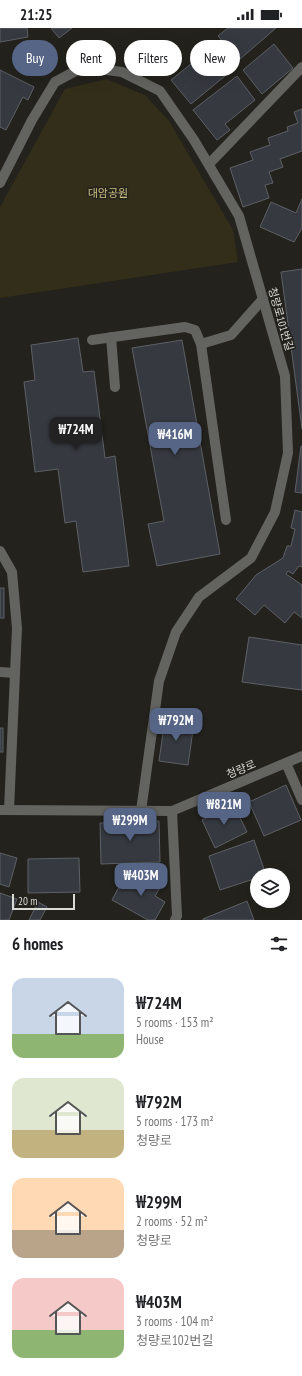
<!DOCTYPE html>
<html lang="en">
<head>
<meta charset="utf-8">
<style>
  body { margin:0; font-family:"PT Sans Narrow","Noto Sans KR",sans-serif; background:#f2f2f2; color:#202124; height:100vh; display:flex; flex-direction:column; font-size:15px; white-space:nowrap }
  * { box-sizing:border-box; margin:0 }
  p { font-size:13px; color:#757577 }
  .icon { flex:none; width:22px; height:22px; fill:none; stroke:currentColor; stroke-width:2; stroke-linecap:round; stroke-linejoin:round }
  .map { position:relative; height:892px; overflow:hidden }
  .drawer { display:flex; flex-direction:column; background:#fff; flex:1 }
  .drawer>* { flex:none }
  .banner { position:absolute; left:12px; top:12px; width:278px; height:36px; display:flex; gap:8px }
  .buttons { position:absolute; left:250px; top:840px; display:grid; gap:8px }
  .buttons a { display:grid; place-items:center; width:40px; height:40px; border-radius:50%; background:#fff; box-shadow:0 4px 16px #0002; font-size:20px }
  .scale { position:absolute; left:12px; bottom:10px; width:63px; box-sizing:border-box; padding-left:4px; border:2px solid #dadad6; border-top:0; font-size:11px; line-height:14px; white-space:nowrap; color:#dadad6; -webkit-text-stroke:3px #23221c; paint-order:stroke }
  .price { position:absolute; translate:-50% -34px; padding:0 9px; border-radius:8px; background:#566486; color:#fff; font-size:13px; line-height:26px; filter:drop-shadow(0 1px 2px #0008) }
  .price::after { content:''; position:absolute; left:50%; top:24px; width:12px; height:9px; margin-left:-6px; background:inherit; clip-path:polygon(0 0,100% 0,50% 100%) }
  .price.current { background:#222; color:#fff }
  ul { padding:0; list-style:none }
  li { display:flex; align-items:center; gap:12px; height:100px; padding:0 12px }
  li span { display:grid; place-items:center; flex:none; width:112px; height:80px; border-radius:12px; color:#555 }
  li>.icon { margin-inline-start:auto }
  span .icon { width:48px; height:48px; fill:#fffc; stroke-width:1 }
  li b { font-size:17px }
  h2 { display:flex; justify-content:space-between; align-items:center; height:48px; padding:0 12px; font-size:17px }
  .pill { padding:0 14px; border-radius:18px; background:#fff; box-shadow:0 4px 16px #0002; font-size:14px; line-height:36px }
  .pill.current { background:#566486; color:#fff }
  .status { display:flex; justify-content:space-between; align-items:center; height:28px; padding:0 20px; background:#fff; direction:ltr }
  .status svg { height:11px; fill:currentColor }
  .map>svg:first-child { display:block }
</style>
</head>
<body>
<div class="status"><b>21:25</b><svg viewBox="0 0 49 12"><path d="M0 12V9h3v3zM5 12V6h3v6zM10 12V3h3v9zM15 12V0h3v12zM26 1h20v11H26zM47 4h2v5h-2z"/></svg></div>
<div class="map">
<svg width="302" height="892" viewBox="0 0 302 892">
  <rect width="100%" height="100%" fill="#23221c"/>
  <path fill="#322e19" d="M 106,51 L 145,67 L 169,93 L 233,202 L 238,234 L 0,270 L 0,179 L 65,61 Z"/>
  <g fill="#36393f" stroke="#5d6066">
    <path d="M 0,0 L 27,0 L 28,9 L 0,14 Z"/>
    <path d="M 51,0 L 72,0 L 59,10 Z"/>
    <path d="M 228,0 L 276,0 L 239,32 L 218,8 Z"/>
    <path d="M 274,16 L 293,40 L 262,66 L 243,42 Z"/>
    <path d="M 212,19 L 231,43 L 191,76 L 171,52 Z"/>
    <path d="M 0,42 L 34,59 L 28,72 L 23,69 L 6,102 L 0,99 Z"/>
    <path d="M 237,48 L 255,72 L 225,96 L 230,102 L 217,112 L 193,82 Z"/>
    <path d="M 302,81 L 302,123 L 280,131 L 283,139 L 269,144 L 273,155 L 265,157 L 269,170 L 243,179 L 230,140 L 253,132 L 250,124 L 270,117 L 268,110 L 288,103 L 287,99 L 298,95 L 294,84 Z"/>
    <path d="M 302,171 L 302,200 L 294,214 L 260,199 L 271,174 L 296,185 Z"/>
    <path d="M 302,241 L 302,401 L 281,244 Z"/>
    <path d="M 78,310 L 83,344 L 94,343 L 105,430 L 115,428 L 129,538 L 83,544 L 76,493 L 65,495 L 58,441 L 35,444 L 24,354 L 35,352 L 31,317 Z"/>
    <path d="M 182,312 L 220,526 L 157,538 L 148,496 L 164,493 L 132,320 Z"/>
    <path d="M 301,418 L 302,418 L 302,465 L 295,464 Z"/>
    <path d="M 295,482 L 302,484 L 302,539 L 299,538 L 293,546 L 288,543 L 286,546 L 302,557 L 302,590 L 294,584 L 285,595 L 264,577 L 255,587 L 236,571 L 256,547 L 283,530 L 287,518 L 291,518 L 295,501 L 291,500 Z"/>
    <rect x="0" y="560" width="4" height="30"/>
    <path d="M 249,609 L 302,617 L 302,662 L 242,654 Z"/>
    <path d="M 165,691 L 194,695 L 188,737 L 159,733 Z"/>
    <rect x="0" y="700" width="3" height="24"/>
    <path d="M 286,757 L 301,792 L 264,808 L 249,774 Z"/>
    <path d="M 234,777 L 247,804 L 215,820 L 202,792 Z"/>
    <path d="M 159,793 L 160,834 L 101,836 L 100,795 Z"/>
    <path d="M 254,812 L 266,847 L 257,847 L 257,850 L 220,862 L 209,828 Z"/>
    <path d="M 0,825 L 17,830 L 9,859 L 0,856 Z"/>
    <path d="M 79,830 L 80,864 L 28,865 L 28,831 Z"/>
    <path d="M 141,844 L 163,855 L 155,868 L 165,874 L 155,892 L 148,892 L 112,872 L 121,855 L 126,858 L 132,848 L 138,851 Z"/>
    <path d="M 0,865 L 17,871 L 9,892 L 0,892 Z"/>
    <path d="M 247,873 L 254,892 L 203,892 L 203,891 Z"/>
    <path d="M 38,874 L 47,879 L 40,892 L 29,892 Z"/>
  </g>
  <g fill="none" stroke-linecap="round" stroke-linejoin="round">
    <g stroke="#636360" stroke-width="10">
      <path d="M 209,136 L 302,39"/>
      <path d="M 0,155 L 32,92 L 55,54 L 83,39 L 122,44 L 160,63 L 194,112 L 239,188 L 285,348 L 288,425 L 275,484 L 251,530 L 199,569 L 176,604 L 159,653 L 141,783"/>
      <path d="M 111,309 L 115,359"/>
      <path d="M 92,312 L 185,299 L 195,302 L 201,316 L 226,492"/>
      <path d="M 201,316 L 231,307 L 263,271"/>
      <path d="M 0,523 L 12,544 L 17,600 L 9,782"/>
      <path d="M 0,644 L 15,645"/>
      <path d="M 286,735 L 302,772"/>
      <path d="M 0,782 L 172,783 L 302,728"/>
      <path d="M 172,783 L 177,888 L 175,892"/>
    </g>
  </g>
  <g text-anchor="middle" stroke-width="3" stroke-linejoin="round" paint-order="stroke">
    <g font-size="11" fill="#cdc181" stroke="#23221c">
      <text x="108" y="169">대암공원</text>
    </g>
    <g font-size="11" fill="#dadad6" stroke="#23221c">
      <text transform="translate(281 291) rotate(74)" y="4">청량로101번길</text>
      <text transform="translate(241 741) rotate(-23)" y="4">청량로</text>
    </g>
  </g>
</svg>
<div class="buttons">
<a><svg class="icon" aria-label="layers" viewBox="0 0 24 24"><path d="M12 4l9 5-9 5-9-5zM3 14l9 5 9-5"/></svg></a>
</div>
<div class="scale">20 m</div>
<b class="price current" style="left:76px;top:423px">₩724M</b>
<b class="price" style="left:175px;top:428px">₩416M</b>
<b class="price" style="left:176px;top:714px">₩792M</b>
<b class="price" style="left:224px;top:798px">₩821M</b>
<b class="price" style="left:130px;top:814px">₩299M</b>
<b class="price" style="left:141px;top:869px">₩403M</b>
<div class="banner">
<a class="pill current">Buy</a>
<a class="pill">Rent</a>
<a class="pill">Filters</a>
<a class="pill">New</a>
</div>
</div>
<section class="drawer">
<h2>6 homes<svg class="icon" aria-label="filters" viewBox="0 0 24 24"><path d="M4 7h16M4 17h16"/><circle cx="9" cy="7" r="2"/><circle cx="15" cy="17" r="2"/></svg></h2>
<ul>
<li><span style="background:linear-gradient(#c9d6e8 70%,#8fb573 0)"><svg class="icon" aria-label="home" viewBox="0 0 24 24"><path d="M3 11l9-7 9 7M6 9v11h12V9"/></svg></span><div><b>₩724M</b><p>5 rooms · 153 m²</p><p>House</p></div></li>
<li><span style="background:linear-gradient(#dfe7d0 65%,#c2b280 0)"><svg class="icon" aria-label="home" viewBox="0 0 24 24"><path d="M3 11l9-7 9 7M6 9v11h12V9"/></svg></span><div><b>₩792M</b><p>5 rooms · 173 m²</p><p>청량로</p></div></li>
<li><span style="background:linear-gradient(#ffd9b3 65%,#b9a48a 0)"><svg class="icon" aria-label="home" viewBox="0 0 24 24"><path d="M3 11l9-7 9 7M6 9v11h12V9"/></svg></span><div><b>₩299M</b><p>2 rooms · 52 m²</p><p>청량로</p></div></li>
<li><span style="background:linear-gradient(#f6c9c9 65%,#8fb573 0)"><svg class="icon" aria-label="home" viewBox="0 0 24 24"><path d="M3 11l9-7 9 7M6 9v11h12V9"/></svg></span><div><b>₩403M</b><p>3 rooms · 104 m²</p><p>청량로102번길</p></div></li>
</ul>
</section>
</body>
</html>
